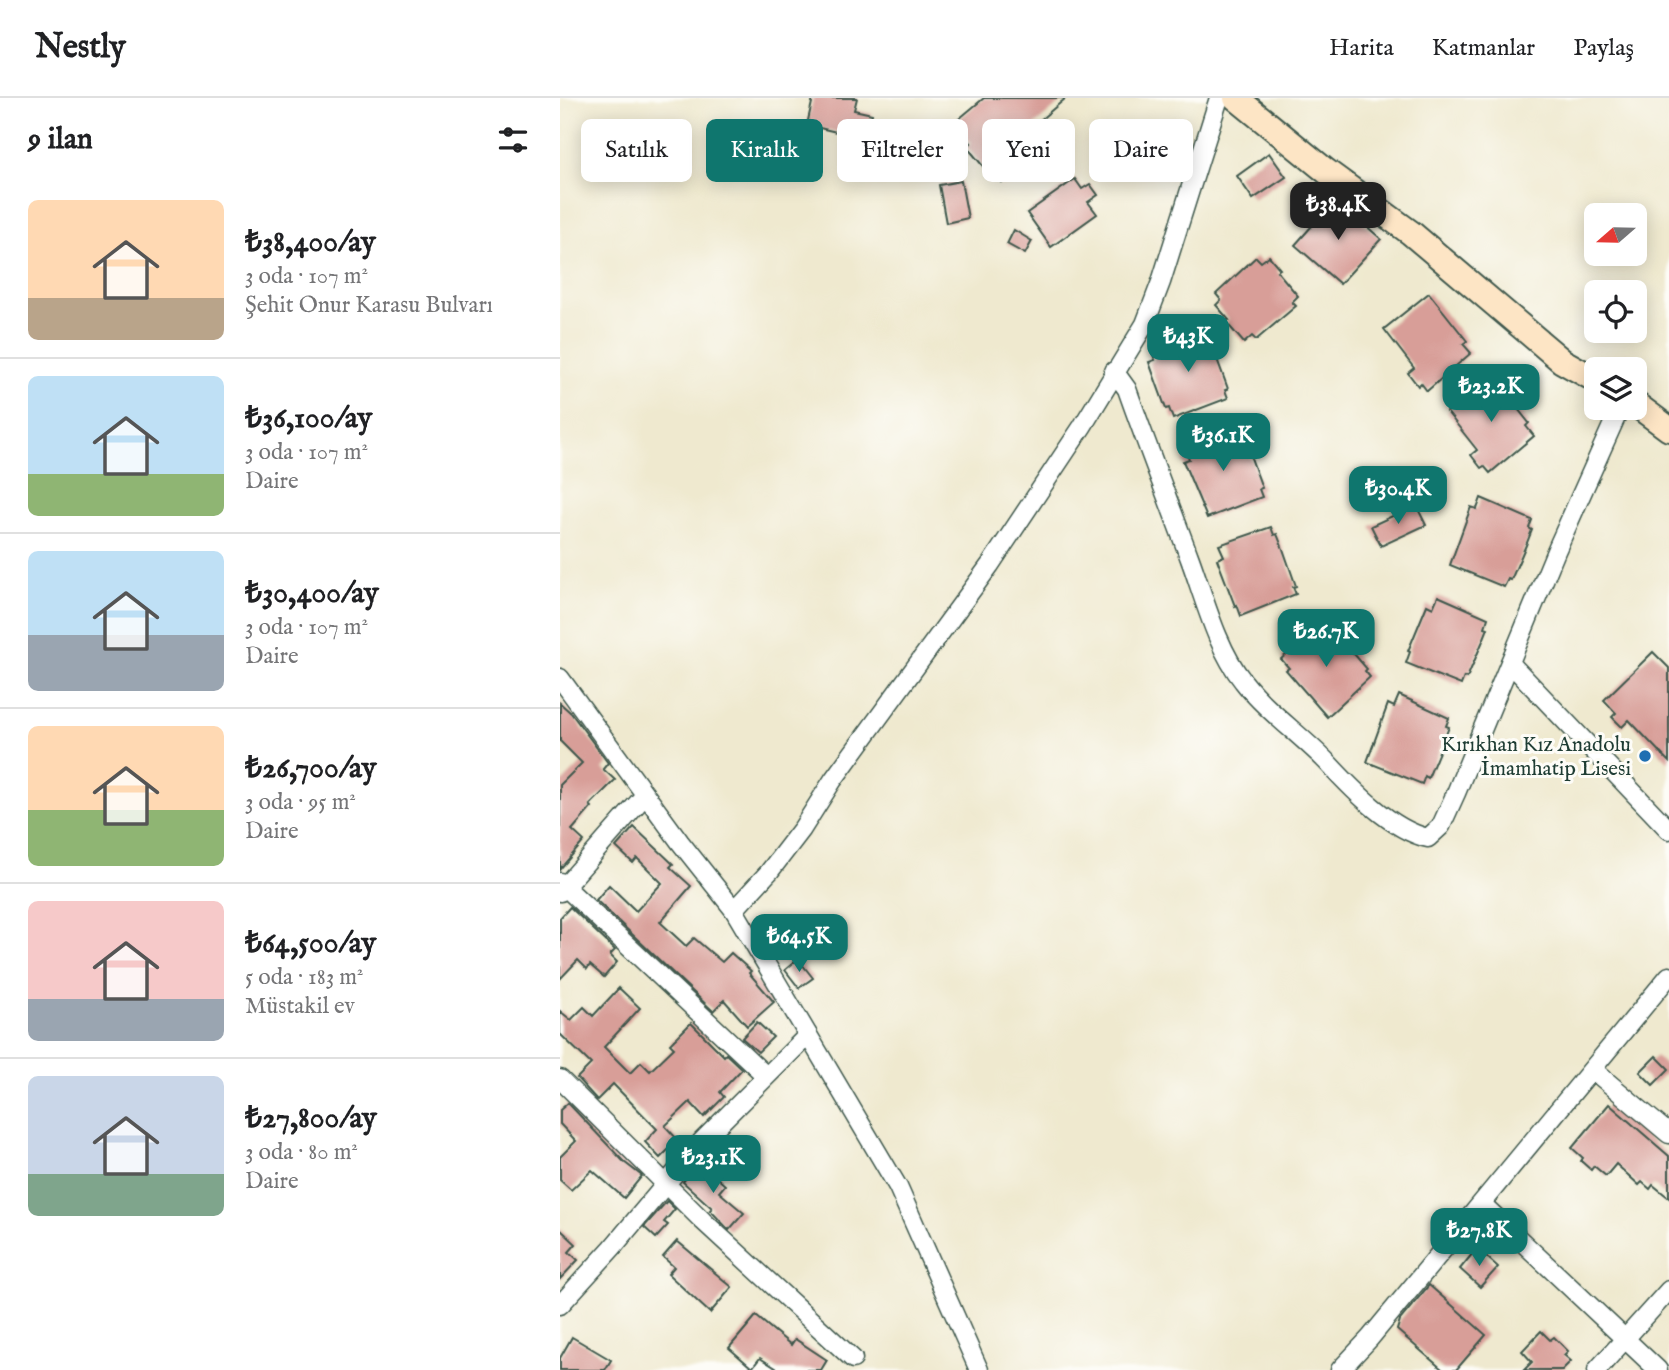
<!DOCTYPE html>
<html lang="tr">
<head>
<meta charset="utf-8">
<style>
  body { margin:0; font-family:"IM FELL English",serif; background:#f2f2f2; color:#202124; height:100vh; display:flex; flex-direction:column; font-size:26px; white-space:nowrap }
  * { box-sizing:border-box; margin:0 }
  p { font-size:23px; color:#757577 }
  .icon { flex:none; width:38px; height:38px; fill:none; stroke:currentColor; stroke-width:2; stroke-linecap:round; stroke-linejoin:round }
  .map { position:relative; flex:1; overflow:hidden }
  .side { display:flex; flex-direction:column; background:#fff; width:560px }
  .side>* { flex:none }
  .banner { position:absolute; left:21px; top:21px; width:665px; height:63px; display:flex; gap:14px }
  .needle { width:46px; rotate:250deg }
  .tools { position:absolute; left:1024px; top:105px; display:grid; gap:14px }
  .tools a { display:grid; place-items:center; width:63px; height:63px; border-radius:10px; background:#fff; box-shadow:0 4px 18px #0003; font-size:35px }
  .price { position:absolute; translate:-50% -60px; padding:0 16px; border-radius:14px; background:#0f766e; color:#fff; font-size:23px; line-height:46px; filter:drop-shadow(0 2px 4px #0008) }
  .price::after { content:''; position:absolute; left:50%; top:42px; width:21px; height:16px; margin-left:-10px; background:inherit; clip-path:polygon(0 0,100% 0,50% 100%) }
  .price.selected { background:#222; color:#fff }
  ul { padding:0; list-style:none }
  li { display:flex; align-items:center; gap:21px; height:175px; padding:0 28px }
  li+li { border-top:2px solid #e0e0e0 }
  li span { display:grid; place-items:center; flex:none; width:196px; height:140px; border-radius:10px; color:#555 }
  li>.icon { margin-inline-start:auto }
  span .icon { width:84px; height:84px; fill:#fffc; stroke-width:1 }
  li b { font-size:30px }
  h2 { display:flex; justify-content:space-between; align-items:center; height:84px; padding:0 28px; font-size:30px }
  .chip { padding:0 24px; border-radius:10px; background:#fff; box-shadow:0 4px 18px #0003; font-size:24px; line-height:63px }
  .chip.selected { background:#0f766e; color:#fff }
  header { display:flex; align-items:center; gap:42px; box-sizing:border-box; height:98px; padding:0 35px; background:#fff; border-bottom:2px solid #e0e0e0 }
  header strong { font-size:33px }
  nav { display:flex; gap:38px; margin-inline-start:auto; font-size:24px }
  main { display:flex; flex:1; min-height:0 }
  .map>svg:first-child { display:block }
</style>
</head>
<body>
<header>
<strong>Nestly</strong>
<nav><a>Harita</a><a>Katmanlar</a><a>Paylaş</a></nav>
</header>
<main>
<section class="side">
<h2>9 ilan<svg class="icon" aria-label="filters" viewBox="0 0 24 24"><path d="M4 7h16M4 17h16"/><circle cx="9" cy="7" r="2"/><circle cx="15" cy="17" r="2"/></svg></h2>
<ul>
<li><span style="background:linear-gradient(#ffd9b3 70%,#b9a48a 0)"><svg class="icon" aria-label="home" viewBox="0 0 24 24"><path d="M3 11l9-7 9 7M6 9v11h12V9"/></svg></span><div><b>₺38,400/ay</b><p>3 oda · 107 m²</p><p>Şehit Onur Karasu Bulvarı</p></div></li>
<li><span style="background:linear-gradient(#bfe0f5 70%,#8fb573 0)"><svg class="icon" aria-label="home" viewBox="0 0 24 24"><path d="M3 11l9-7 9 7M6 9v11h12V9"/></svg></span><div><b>₺36,100/ay</b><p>3 oda · 107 m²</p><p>Daire</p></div></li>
<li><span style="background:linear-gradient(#bfe0f5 60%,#9aa5b1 0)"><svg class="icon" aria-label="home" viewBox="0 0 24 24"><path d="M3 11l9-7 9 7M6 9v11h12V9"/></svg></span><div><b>₺30,400/ay</b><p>3 oda · 107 m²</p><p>Daire</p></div></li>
<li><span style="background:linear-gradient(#ffd9b3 60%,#8fb573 0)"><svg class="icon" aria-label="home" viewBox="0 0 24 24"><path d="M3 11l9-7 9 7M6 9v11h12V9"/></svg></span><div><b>₺26,700/ay</b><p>3 oda · 95 m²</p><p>Daire</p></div></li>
<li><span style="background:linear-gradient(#f6c9c9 70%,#9aa5b1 0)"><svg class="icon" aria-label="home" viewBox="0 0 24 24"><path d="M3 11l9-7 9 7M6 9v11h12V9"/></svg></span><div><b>₺64,500/ay</b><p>5 oda · 183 m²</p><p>Müstakil ev</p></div></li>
<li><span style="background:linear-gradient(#c9d6e8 70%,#7fa58c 0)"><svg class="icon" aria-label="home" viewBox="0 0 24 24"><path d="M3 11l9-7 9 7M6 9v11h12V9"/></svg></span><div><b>₺27,800/ay</b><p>3 oda · 80 m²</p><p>Daire</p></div></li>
</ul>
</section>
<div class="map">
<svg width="1109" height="1272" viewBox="0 0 1109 1272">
  <rect width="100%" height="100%" fill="#fdfcf7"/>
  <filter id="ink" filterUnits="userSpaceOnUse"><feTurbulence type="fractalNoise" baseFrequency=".0143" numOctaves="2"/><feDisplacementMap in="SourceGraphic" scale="14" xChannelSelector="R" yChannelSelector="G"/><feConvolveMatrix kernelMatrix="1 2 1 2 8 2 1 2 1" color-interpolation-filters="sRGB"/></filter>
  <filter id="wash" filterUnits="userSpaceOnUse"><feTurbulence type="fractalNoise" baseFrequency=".00686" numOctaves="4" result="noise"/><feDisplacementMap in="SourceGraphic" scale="28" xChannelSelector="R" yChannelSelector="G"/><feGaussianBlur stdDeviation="1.57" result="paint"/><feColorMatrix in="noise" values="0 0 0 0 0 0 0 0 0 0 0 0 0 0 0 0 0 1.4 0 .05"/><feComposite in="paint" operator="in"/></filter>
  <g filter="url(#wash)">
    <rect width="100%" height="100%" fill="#efe9cf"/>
    <g id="blocks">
      <g fill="#d89e98">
        <path d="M 253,0 L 297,0 L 294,12 L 312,16 L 306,41 L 247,27 Z"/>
        <path d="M 424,0 L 506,0 L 465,35 L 479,52 L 442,84 L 436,76 L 432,79 L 407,49 L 411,45 L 394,25 Z"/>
        <path d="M 709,55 L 726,79 L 693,101 L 677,78 Z"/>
        <path d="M 515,81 L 522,91 L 530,86 L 538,97 L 528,104 L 537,116 L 491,149 L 467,115 Z"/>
        <path d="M 401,83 L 408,120 L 386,125 L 379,87 Z"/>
        <path d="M 776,101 L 821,141 L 780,186 L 735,147 Z"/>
        <path d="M 454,132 L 472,143 L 465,156 L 447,146 Z"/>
        <path d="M 709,158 L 720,171 L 717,173 L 738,198 L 732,204 L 736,208 L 696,242 L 692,238 L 684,245 L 665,223 L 669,222 L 656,207 L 661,202 L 656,196 L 696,159 L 701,164 Z"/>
        <path d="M 869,195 L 907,243 L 903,246 L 911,255 L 867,293 L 861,285 L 858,288 L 848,275 L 854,270 L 824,231 Z"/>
        <path d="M 646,231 L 668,291 L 665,292 L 668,300 L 613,321 L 609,310 L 606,311 L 589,264 L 595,262 L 591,251 Z"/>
        <path d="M 931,277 L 969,325 L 966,328 L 974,338 L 930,375 L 924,368 L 921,370 L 911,357 L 917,352 L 887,314 Z"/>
        <path d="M 677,331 L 680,339 L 683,338 L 702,390 L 699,391 L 702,399 L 647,420 L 623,363 L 629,361 L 625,349 Z"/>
        <path d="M 921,400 L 972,422 L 969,430 L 972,432 L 966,447 L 951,482 L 948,481 L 944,489 L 890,467 L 911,409 L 917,411 Z"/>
        <path d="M 856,407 L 866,427 L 821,448 L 811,428 Z"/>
        <path d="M 711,429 L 714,437 L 717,436 L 723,451 L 736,488 L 733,489 L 736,496 L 681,518 L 677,507 L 675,508 L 657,461 L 664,458 L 659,447 Z"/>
        <path d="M 878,498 L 928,520 L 925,529 L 928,530 L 922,545 L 907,580 L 904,579 L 901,587 L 846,565 L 850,554 L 848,553 L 867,507 L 873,510 Z"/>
        <path d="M 763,525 L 769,532 L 771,530 L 782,542 L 807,571 L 805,573 L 810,579 L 767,619 L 726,572 L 729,570 L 721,561 Z"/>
        <path d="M 1093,554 L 1109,570 L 1109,664 L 1069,622 L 1062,629 L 1052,619 L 1056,615 L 1044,602 Z"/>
        <path d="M 839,597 L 889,620 L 886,628 L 889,629 L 883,644 L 868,680 L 865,678 L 862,686 L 807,664 L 828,606 L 834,609 Z"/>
        <path d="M 0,605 L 11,615 L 48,665 L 43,671 L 55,682 L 30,707 L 32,709 L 12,732 L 24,743 L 0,771 L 0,687 L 22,665 L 0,643 Z"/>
        <path d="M 74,729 L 113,766 L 110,769 L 131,788 L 100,824 L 126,848 L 134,840 L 162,864 L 171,855 L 191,873 L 189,875 L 214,904 L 187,928 L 164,902 L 153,913 L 36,802 L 49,787 L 76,813 L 102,785 L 77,760 L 73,765 L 56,749 Z"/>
        <path d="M 10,809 L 55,852 L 50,857 L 57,864 L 44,879 L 30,867 L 27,871 L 18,862 L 0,881 L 0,820 Z"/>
        <path d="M 238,861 L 253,880 L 239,890 L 225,872 Z"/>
        <path d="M 59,890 L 80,910 L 44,949 L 70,975 L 81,964 L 90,973 L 114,950 L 110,946 L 131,925 L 164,958 L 166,956 L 182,971 L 160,994 L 164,999 L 144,1019 L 130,1004 L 105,1028 L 118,1042 L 100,1060 L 85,1044 L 97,1031 L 53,986 L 37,1002 L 17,980 L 31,966 L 0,936 L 0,913 L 11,922 L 24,909 L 33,918 Z"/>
        <path d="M 197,924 L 213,939 L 198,954 L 182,940 Z"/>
        <path d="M 1096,958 L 1109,971 L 1093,987 L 1080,974 Z"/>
        <path d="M 8,1005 L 64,1064 L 82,1078 L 64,1100 L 32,1072 L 11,1092 L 0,1082 L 0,1059 L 16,1043 L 0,1026 L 0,1012 Z"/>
        <path d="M 1049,1006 L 1109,1058 L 1109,1100 L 1093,1087 L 1090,1091 L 1082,1084 L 1079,1087 L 1056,1066 L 1046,1078 L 1034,1068 L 1031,1072 L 1021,1063 L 1023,1060 L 1012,1050 Z"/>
        <path d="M 139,1064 L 165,1087 L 159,1094 L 184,1115 L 169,1132 L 150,1112 L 152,1110 L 123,1084 Z"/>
        <path d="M 107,1103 L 115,1111 L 104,1124 L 108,1127 L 96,1140 L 84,1129 Z"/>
        <path d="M 0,1131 L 16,1146 L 9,1154 L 18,1162 L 0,1181 Z"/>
        <path d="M 117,1143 L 172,1189 L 150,1215 L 108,1176 L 114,1169 L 103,1159 Z"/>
        <path d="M 917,1150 L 938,1169 L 920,1189 L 900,1171 Z"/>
        <path d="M 869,1187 L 926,1237 L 896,1272 L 883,1272 L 837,1232 L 840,1222 Z"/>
        <path d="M 196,1218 L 231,1247 L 235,1241 L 267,1262 L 261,1272 L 219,1272 L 200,1260 L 192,1270 L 169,1250 Z"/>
        <path d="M 981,1233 L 990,1242 L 994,1239 L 1008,1253 L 1004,1257 L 1011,1263 L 1002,1272 L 964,1272 L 972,1264 L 962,1253 Z"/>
        <path d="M 12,1239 L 51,1262 L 45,1272 L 0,1272 L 0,1260 Z"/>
      </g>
    </g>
  </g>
  <g filter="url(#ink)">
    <use href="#blocks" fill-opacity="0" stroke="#3e574b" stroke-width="2"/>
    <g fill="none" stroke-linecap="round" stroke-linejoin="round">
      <g stroke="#3e574b" stroke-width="21">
        <g id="street">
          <path d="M 554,273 L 567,291 C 587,348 609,404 630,461 C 644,499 657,551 683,583 C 707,614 740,636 767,664 C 792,691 831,732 868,740 L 881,728 L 896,695 L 996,453 L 1060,310"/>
          <path d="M 950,565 L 1109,732"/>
          <path d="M 0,580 L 120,744 L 174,812 L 338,1089 L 419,1272"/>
          <path d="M 0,784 L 206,978"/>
          <path d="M 0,794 L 85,697"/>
          <path d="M 174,812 L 209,774 L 242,731 L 273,682 L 430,467 L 522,329 L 585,226 L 601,184 L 659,0"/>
          <path d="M 1033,972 L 1109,1036"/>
          <path d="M 0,981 L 143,1123 L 293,1261"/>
          <path d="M 922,1106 L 1098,1272"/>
          <path d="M 0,1207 L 52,1150 L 142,1043 L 248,937"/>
          <path d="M 780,1272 L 810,1240 L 1109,878"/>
          <path d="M 1037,1272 L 1109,1192"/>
        </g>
      </g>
      <g stroke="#3e574b" stroke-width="28">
        <g id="secondary">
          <path d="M 676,0 L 766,73 L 851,135 L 1002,263 L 1036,282"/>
          <path d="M 1074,305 L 1109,331"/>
        </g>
      </g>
      <use href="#street" stroke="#fff" stroke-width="18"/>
      <use href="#secondary" stroke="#fde5c5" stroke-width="24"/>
    </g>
  </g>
  <circle fill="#1f6fb2" stroke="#fdfcf7" stroke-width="2.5" cx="1085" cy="658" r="7"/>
  <g text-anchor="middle" stroke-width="6" stroke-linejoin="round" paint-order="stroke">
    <g font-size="21" fill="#1f3d34" stroke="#fdfcf7" text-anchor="end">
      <text x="1071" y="653">Kırıkhan Kız Anadolu<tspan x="1071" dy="24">İmamhatip Lisesi</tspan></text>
    </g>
  </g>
</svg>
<div class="tools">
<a><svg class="needle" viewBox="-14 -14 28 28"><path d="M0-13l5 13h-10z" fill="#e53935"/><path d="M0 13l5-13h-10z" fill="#757577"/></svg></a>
<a><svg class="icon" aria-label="locate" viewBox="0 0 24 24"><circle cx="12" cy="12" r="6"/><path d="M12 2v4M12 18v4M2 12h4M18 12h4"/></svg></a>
<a><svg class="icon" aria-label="layers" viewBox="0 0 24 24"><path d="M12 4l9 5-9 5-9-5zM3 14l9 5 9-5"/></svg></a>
</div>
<b class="price selected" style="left:778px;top:144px">₺38.4K</b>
<b class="price" style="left:628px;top:276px">₺43K</b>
<b class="price" style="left:931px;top:326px">₺23.2K</b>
<b class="price" style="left:663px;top:375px">₺36.1K</b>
<b class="price" style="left:838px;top:428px">₺30.4K</b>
<b class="price" style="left:766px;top:571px">₺26.7K</b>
<b class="price" style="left:239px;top:876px">₺64.5K</b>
<b class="price" style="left:153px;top:1097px">₺23.1K</b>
<b class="price" style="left:919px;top:1170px">₺27.8K</b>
<div class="banner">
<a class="chip">Satılık</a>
<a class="chip selected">Kiralık</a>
<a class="chip">Filtreler</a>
<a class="chip">Yeni</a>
<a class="chip">Daire</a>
</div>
</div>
</main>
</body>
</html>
